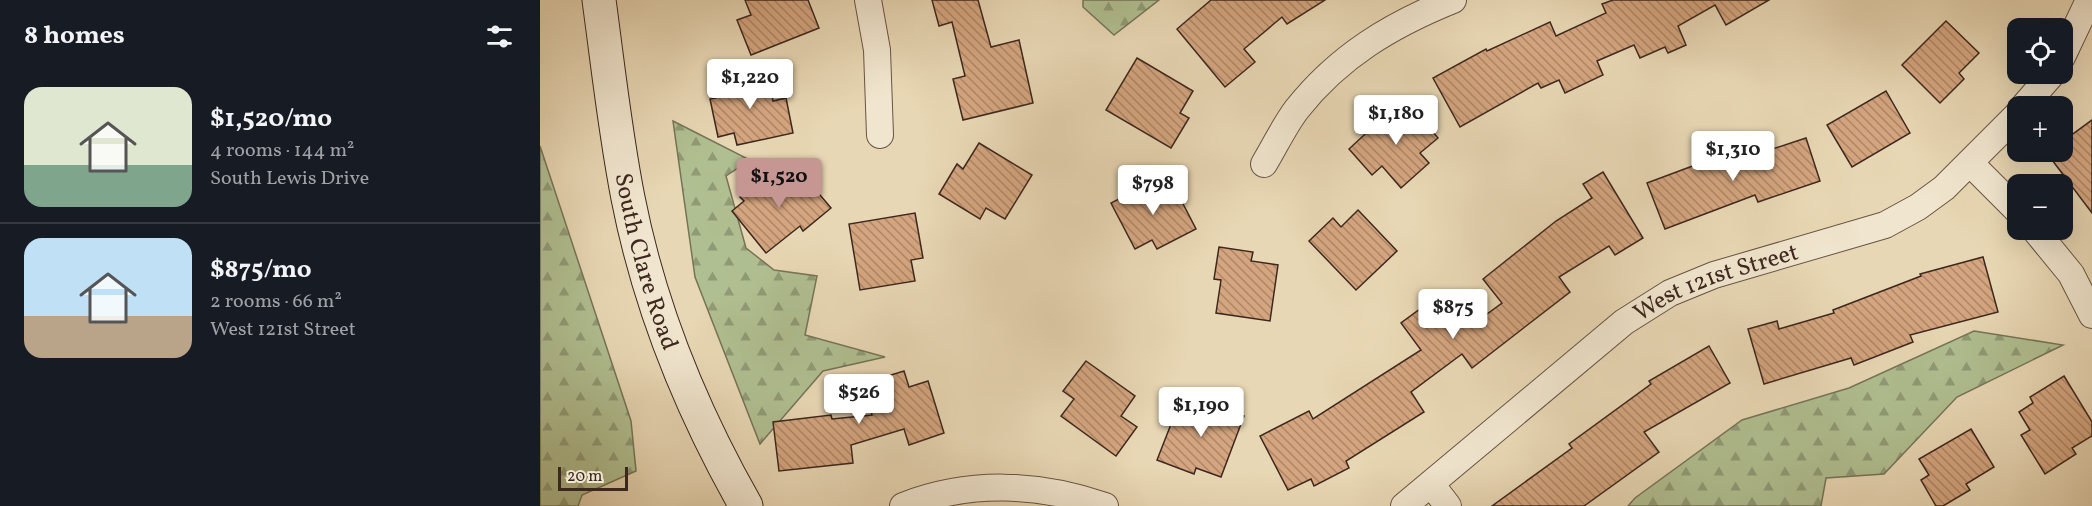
<!DOCTYPE html>
<html lang="en">
<head>
<meta charset="utf-8">
<style>
  body { margin:0; font-family:Vollkorn,serif; background:#20242c; color:#f1f3f6; height:100vh; display:flex; flex-direction:column; font-size:22px; white-space:nowrap }
  * { box-sizing:border-box; margin:0 }
  p { font-size:20px; color:#9ea1a6 }
  .icon { flex:none; width:33px; height:33px; fill:none; stroke:currentColor; stroke-width:2; stroke-linecap:round; stroke-linejoin:round }
  .map { position:relative; flex:1; overflow:hidden }
  .drawer { display:flex; flex-direction:column; background:#171b24; width:540px }
  .drawer>* { flex:none }
  .tools { position:absolute; left:1467px; top:18px; display:grid; gap:12px }
  .tools a { display:grid; place-items:center; width:66px; height:66px; border-radius:12px; background:#171b24; box-shadow:0 6px 24px #0002; font-size:30px }
  .scale { position:absolute; left:18px; bottom:15px; width:70px; box-sizing:border-box; padding-left:6px; border:3px solid #3d281f; border-top:0; font-size:16px; line-height:21px; white-space:nowrap; color:#3d281f; -webkit-text-stroke:4px #f0e5ce; paint-order:stroke }
  .price { position:absolute; translate:-50% -51px; padding:0 14px; border-radius:6px; background:#fff; color:#222; font-size:20px; line-height:39px; filter:drop-shadow(0 2px 3px #0008) }
  .price::after { content:''; position:absolute; left:50%; top:36px; width:18px; height:14px; margin-left:-9px; background:inherit; clip-path:polygon(0 0,100% 0,50% 100%) }
  .price.selected { background:#c59692; color:#111 }
  ul { padding:0; list-style:none }
  li { display:flex; align-items:center; gap:18px; height:150px; padding:0 24px }
  li+li { border-top:2px solid #363941 }
  li span { display:grid; place-items:center; flex:none; width:168px; height:120px; border-radius:18px; color:#555 }
  li>.icon { margin-inline-start:auto }
  span .icon { width:72px; height:72px; fill:#fffc; stroke-width:1 }
  li b { font-size:26px }
  h2 { display:flex; justify-content:space-between; align-items:center; height:72px; padding:0 24px; font-size:26px }
  main { display:flex; flex:1; min-height:0 }
  .map>svg:first-child { display:block }
</style>
</head>
<body>
<main>
<section class="drawer">
<h2>8 homes<svg class="icon" aria-label="filters" viewBox="0 0 24 24"><path d="M4 7h16M4 17h16"/><circle cx="9" cy="7" r="2"/><circle cx="15" cy="17" r="2"/></svg></h2>
<ul>
<li><span style="background:linear-gradient(#dfe7d0 65%,#7fa58c 0)"><svg class="icon" aria-label="home" viewBox="0 0 24 24"><path d="M3 11l9-7 9 7M6 9v11h12V9"/></svg></span><div><b>$1,520/mo</b><p>4 rooms · 144 m²</p><p>South Lewis Drive</p></div></li>
<li><span style="background:linear-gradient(#bfe0f5 65%,#b9a48a 0)"><svg class="icon" aria-label="home" viewBox="0 0 24 24"><path d="M3 11l9-7 9 7M6 9v11h12V9"/></svg></span><div><b>$875/mo</b><p>2 rooms · 66 m²</p><p>West 121st Street</p></div></li>
</ul>
</section>
<div class="map">
<svg width="1552" height="506" viewBox="0 0 1552 506">
  <defs>
    <pattern id="forest-firs" width="22" height="20" patternUnits="userSpaceOnUse" patternTransform="scale(1.5)"><rect width="22" height="20" fill="#b0bf91"/><path d="M5 1l3.5 6h-7zM16 11l3.5 6h-7z" fill="#909b76"/></pattern>
    <pattern id="building-back-hatch" width="6" height="6" patternUnits="userSpaceOnUse" patternTransform="scale(1.5)"><rect width="6" height="6" fill="#d4a57f"/><path d="M-1 5l2 2M0 0l6 6M5-1l2 2" fill="none" stroke="#ad8667"/></pattern>
  </defs>
  <rect width="100%" height="100%" fill="#e8d7b4"/>
  <filter id="stains"><feTurbulence type="fractalNoise" baseFrequency=".00333" numOctaves="4"/><feColorMatrix values="0 0 0 0 .2 0 0 0 0 .09 0 0 0 0 .02 0 0 0 .5 -.17"/></filter>
  <radialGradient id="worn" r=".72"><stop offset=".6" stop-color="#630" stop-opacity="0"/><stop offset="1" stop-color="#630" stop-opacity=".3"/></radialGradient>
  <g fill="url(#forest-firs)" stroke="#767458" stroke-width="1.5">
    <path d="M 543,0 L 619,0 L 574,35 L 543,7 Z"/>
    <path d="M 133,121 L 210,160 L 186,176 L 206,248 L 234,270 L 277,276 L 265,335 L 345,357 L 283,371 L 220,444 L 155,277 Z"/>
    <path d="M 0,146 L 91,421 L 96,471 L 42,495 L 38,506 L 0,506 Z"/>
    <path d="M 1434,331 L 1523,345 L 1417,397 L 1344,474 L 1286,478 L 1281,506 L 1088,506 L 1095,498 L 1202,420 L 1309,388 Z"/>
  </g>
  <g fill="url(#building-back-hatch)" stroke="#3d281f" stroke-width="1.5">
    <path d="M 205,0 L 268,0 L 279,28 L 211,55 L 197,20 L 211,15 Z"/>
    <path d="M 392,0 L 438,0 L 451,47 L 479,40 L 493,103 L 423,120 L 413,79 L 425,76 L 412,22 L 399,26 Z"/>
    <path d="M 671,0 L 785,0 L 747,24 L 742,17 L 704,49 L 715,62 L 685,87 L 637,29 Z"/>
    <path d="M 1073,0 L 1229,0 L 1186,25 L 1175,5 L 1138,26 L 1146,45 L 1128,53 L 1125,47 L 1100,58 L 1094,45 L 1057,61 L 1063,75 L 1025,93 L 1019,80 L 1001,88 L 998,83 L 920,127 L 893,78 L 946,49 L 947,51 L 1010,22 L 1016,36 L 1066,13 L 1062,4 Z"/>
    <path d="M 1406,21 L 1439,53 L 1419,73 L 1424,79 L 1400,103 L 1362,65 Z"/>
    <path d="M 597,58 L 653,91 L 640,113 L 649,118 L 631,148 L 566,110 Z"/>
    <path d="M 228,72 L 233,101 L 246,98 L 253,133 L 197,145 L 194,133 L 178,137 L 170,99 L 176,98 L 173,84 Z"/>
    <path d="M 1346,91 L 1370,133 L 1312,167 L 1287,125 Z"/>
    <path d="M 868,103 L 898,138 L 880,153 L 889,163 L 861,188 L 842,166 L 832,175 L 809,149 L 837,123 L 840,127 Z"/>
    <path d="M 1552,120 L 1552,213 L 1506,152 L 1522,152 L 1522,142 Z"/>
    <path d="M 1266,138 L 1280,181 L 1218,202 L 1215,195 L 1125,229 L 1107,183 L 1174,158 L 1178,167 Z"/>
    <path d="M 439,143 L 492,175 L 465,219 L 446,208 L 440,219 L 399,194 L 417,164 L 423,169 Z"/>
    <path d="M 240,165 L 260,190 L 269,182 L 291,208 L 263,231 L 260,226 L 226,253 L 192,211 L 204,201 L 200,197 Z"/>
    <path d="M 1063,172 L 1103,238 L 1075,255 L 1069,246 L 1019,277 L 1030,292 L 932,368 L 922,354 L 871,392 L 884,412 L 806,461 L 809,468 L 774,486 L 771,479 L 748,490 L 720,436 L 769,411 L 773,419 L 881,350 L 861,323 L 903,292 L 929,327 L 962,303 L 943,279 L 1016,221 L 1052,198 L 1043,184 Z"/>
    <path d="M 618,179 L 630,203 L 640,198 L 656,229 L 617,249 L 612,240 L 595,249 L 571,203 Z"/>
    <path d="M 818,210 L 857,251 L 816,290 L 769,241 L 793,218 L 801,227 Z"/>
    <path d="M 375,213 L 383,258 L 371,260 L 375,281 L 320,290 L 309,224 Z"/>
    <path d="M 679,247 L 713,252 L 711,261 L 738,265 L 730,321 L 676,313 L 681,280 L 674,279 Z"/>
    <path d="M 1443,257 L 1458,312 L 1370,335 L 1373,342 L 1314,365 L 1311,358 L 1224,384 L 1208,329 L 1237,321 L 1239,329 L 1294,313 L 1293,310 L 1381,276 L 1380,274 Z"/>
    <path d="M 1169,346 L 1190,383 L 1104,432 L 1119,452 L 1044,506 L 952,506 L 1032,448 L 1029,444 L 1111,384 L 1109,381 Z"/>
    <path d="M 546,361 L 595,396 L 581,416 L 597,427 L 576,456 L 521,416 L 534,399 L 523,391 Z"/>
    <path d="M 364,371 L 369,387 L 388,381 L 404,433 L 369,445 L 364,429 L 311,445 L 313,463 L 239,471 L 233,422 L 291,415 L 292,419 L 332,415 L 322,384 Z"/>
    <path d="M 1524,376 L 1552,422 L 1552,436 L 1532,448 L 1536,454 L 1505,474 L 1481,435 L 1490,430 L 1479,412 L 1493,403 L 1490,397 Z"/>
    <path d="M 652,396 L 704,416 L 681,477 L 656,468 L 654,474 L 617,460 L 635,414 L 644,418 Z"/>
    <path d="M 1431,429 L 1454,467 L 1426,484 L 1430,490 L 1403,506 L 1396,506 L 1381,480 L 1389,475 L 1379,459 Z"/>
  </g>
  <g fill="none" stroke-linecap="round" stroke-linejoin="round">
    <g stroke="#685444" stroke-width="28">
      <g id="street">
        <path d="M 328,0 L 337,50 L 340,135"/>
        <path d="M 1522,57 L 1549,0"/>
        <path d="M 1484,106 L 1512,74"/>
        <path d="M 1430,163 L 1478,211"/>
        <path d="M 724,164 C 735,146 744,126 757,109 C 799,56 851,25 913,0"/>
        <path d="M 1495,230 L 1531,274 L 1552,315"/>
        <path d="M 891,484 L 908,506"/>
        <path d="M 363,506 C 429,480 499,483 565,506"/>
        <path id="s1" d="M 864,506 L 1084,322 L 1130,293 L 1174,275 L 1345,225 L 1378,207 L 1404,188 L 1478,114"/>
      </g>
    </g>
    <g stroke="#3d281f" stroke-width="35">
      <g id="secondary">
        <path id="s2" d="M 59,0 C 68,66 75,132 88,198 C 109,305 152,411 206,506"/>
      </g>
    </g>
    <use href="#street" stroke="#f0e5ce" stroke-width="26"/>
    <use href="#secondary" stroke="#f0e5ce" stroke-width="33"/>
  </g>
  <g text-anchor="middle" stroke-width="6" stroke-linejoin="round" paint-order="stroke">
    <g font-size="24" fill="#3d281f" stroke="#f0e5ce">
      <text dy="8" stroke="none"><textPath href="#s2" startOffset="266">South Clare Road</textPath></text>
      <text dy="8" stroke="none"><textPath href="#s1" startOffset="388">West 121st Street</textPath></text>
    </g>
  </g>
  <rect width="100%" height="100%" filter="url(#stains)"/>
  <rect width="100%" height="100%" fill="url(#worn)"/>
</svg>
<div class="tools">
<a><svg class="icon" aria-label="locate" viewBox="0 0 24 24"><circle cx="12" cy="12" r="6"/><path d="M12 2v4M12 18v4M2 12h4M18 12h4"/></svg></a>
<a>+</a>
<a>−</a>
</div>
<div class="scale">20 m</div>
<b class="price" style="left:210px;top:110px">$1,220</b>
<b class="price" style="left:856px;top:146px">$1,180</b>
<b class="price" style="left:1193px;top:182px">$1,310</b>
<b class="price selected" style="left:239px;top:209px">$1,520</b>
<b class="price" style="left:613px;top:216px">$798</b>
<b class="price" style="left:913px;top:340px">$875</b>
<b class="price" style="left:319px;top:425px">$526</b>
<b class="price" style="left:661px;top:438px">$1,190</b>
</div>
</main>
</body>
</html>
